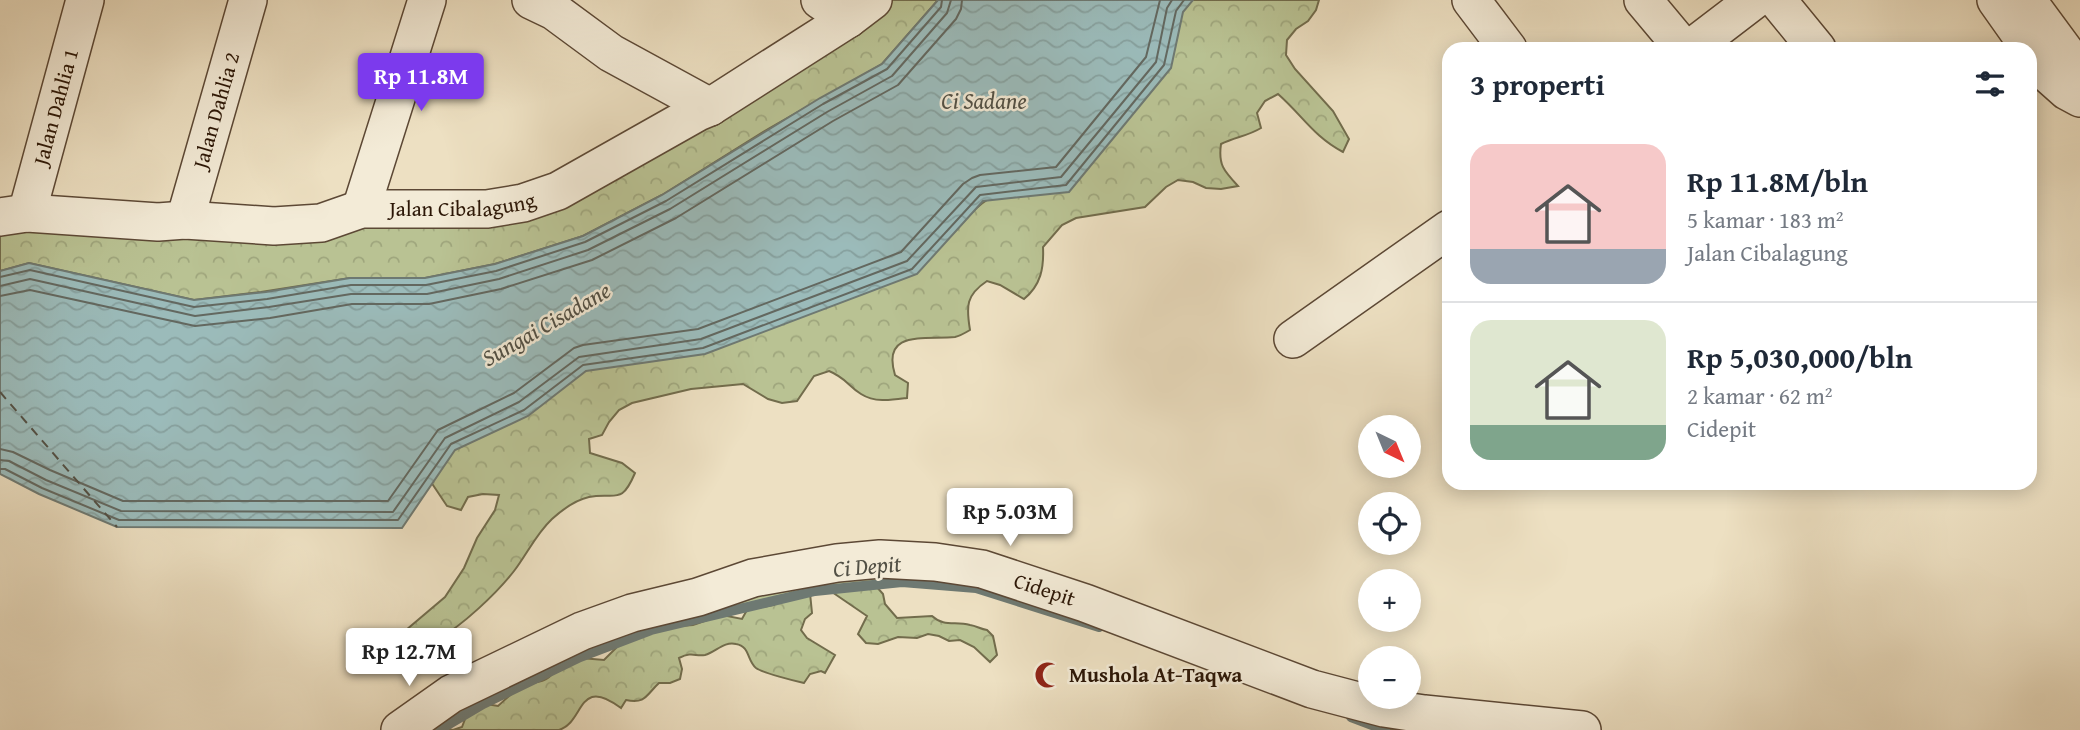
<!DOCTYPE html>
<html lang="id">
<head>
<meta charset="utf-8">
<style>
  body { margin:0; font-family:"Gentium Book Plus",serif; background:#f6f6f7; color:#1f2937; height:100vh; display:flex; flex-direction:column; font-size:26px; white-space:nowrap }
  * { box-sizing:border-box; margin:0 }
  p { font-size:23px; color:#747a83 }
  .icon { flex:none; width:38px; height:38px; fill:none; stroke:currentColor; stroke-width:2; stroke-linecap:round; stroke-linejoin:round }
  .map { position:relative; flex:1; overflow:hidden }
  .details { position:absolute; left:1442px; top:42px; width:595px; height:448px; display:flex; flex-direction:column; background:#fff; border-radius:21px; box-shadow:0 4px 18px #0003 }
  .details>* { flex:none }
  .needle { width:46px; rotate:137deg }
  .controls { position:absolute; left:1358px; top:415px; display:grid; gap:14px }
  .controls a { display:grid; place-items:center; width:63px; height:63px; border-radius:50%; background:#fff; box-shadow:0 4px 18px #0003; font-size:35px }
  .price { position:absolute; translate:-50% -60px; padding:0 16px; border-radius:7px; background:#fff; color:#222; font-size:23px; line-height:46px; filter:drop-shadow(0 2px 4px #0008) }
  .price::after { content:''; position:absolute; left:50%; top:42px; width:21px; height:16px; margin-left:-10px; background:inherit; clip-path:polygon(0 0,100% 0,50% 100%) }
  .price.selected { background:#7c3aed; color:#fff }
  ul { padding:0; list-style:none }
  li { display:flex; align-items:center; gap:21px; height:175px; padding:0 28px }
  li+li { border-top:2px solid #e0e1e3 }
  li span { display:grid; place-items:center; flex:none; width:196px; height:140px; border-radius:21px; color:#555 }
  li>.icon { margin-inline-start:auto }
  span .icon { width:84px; height:84px; fill:#fffc; stroke-width:1 }
  li b { font-size:30px }
  h2 { display:flex; justify-content:space-between; align-items:center; height:84px; padding:0 28px; font-size:30px }
  .map>svg:first-child { display:block }
</style>
</head>
<body>
<div class="map">
<svg width="2080" height="730" viewBox="0 0 2080 730">
  <defs>
    <pattern id="forest-crowns" width="20" height="18" patternUnits="userSpaceOnUse" patternTransform="scale(1.75)"><rect width="20" height="18" fill="#b9c293"/><path d="M2 6a3 3 0 1 1 6 0M12 15a3 3 0 1 1 6 0" fill="none" stroke="#9fa67d"/></pattern>
    <pattern id="water-waves" width="16" height="10" patternUnits="userSpaceOnUse" patternTransform="scale(1.75)"><rect width="16" height="10" fill="#9bbbba"/><path d="M0 5q4-4 8 0t8 0" fill="none" stroke="#86a09e"/></pattern>
  </defs>
  <rect width="100%" height="100%" fill="#ede0c2"/>
  <filter id="stains"><feTurbulence type="fractalNoise" baseFrequency=".00286" numOctaves="4"/><feColorMatrix values="0 0 0 0 .2 0 0 0 0 .09 0 0 0 0 .02 0 0 0 .5 -.17"/></filter>
  <radialGradient id="worn" r=".72"><stop offset=".6" stop-color="#630" stop-opacity="0"/><stop offset="1" stop-color="#630" stop-opacity=".3"/></radialGradient>
  <g fill="url(#forest-crowns)" stroke="#726c4c" stroke-width="2" fill-rule="evenodd">
    <path d="M 871,0 L 938,0 L 882,64 L 768,129 L 662,195 L 583,236 L 495,264 L 425,278 L 350,278 L 261,292 L 194,300 L 29,263 L 0,271 L 0,215 L 487,209 Z"/>
    <path d="M 1177,0 L 1319,0 L 1316,10 L 1308,21 L 1296,29 L 1287,40 L 1286,55 L 1295,69 L 1333,111 L 1349,139 L 1343,152 C 1314,137 1302,115 1278,94 L 1265,101 L 1257,113 L 1261,128 C 1248,136 1235,137 1221,144 C 1218,165 1224,171 1238,186 L 1221,189 L 1206,188 L 1193,182 L 1178,180 L 1166,187 L 1145,207 L 1076,218 L 1062,225 L 1043,247 C 1044,268 1041,285 1024,299 L 1000,285 L 987,281 C 966,295 966,306 970,330 C 965,333 960,336 955,337 C 926,340 881,329 895,375 L 908,383 L 907,398 C 892,400 875,403 861,394 C 847,385 846,378 829,371 L 814,376 L 797,401 L 782,403 L 768,399 L 743,384 L 691,389 L 632,403 L 619,410 L 609,422 L 602,435 L 589,439 L 590,453 L 622,463 L 635,473 C 621,506 616,492 589,497 C 575,500 562,510 552,519 C 536,534 527,554 514,571 C 497,593 462,626 438,639 C 425,645 411,650 398,655 L 393,641 L 445,597 L 464,568 L 477,538 L 495,510 L 499,495 L 483,494 L 468,497 L 461,510 L 447,506 L 429,479 L 480,397 L 952,234 C 966,221 971,210 987,200 Z"/>
    <path d="M 935,562 L 1337,695 L 1582,730 L 1384,730 L 1082,622 L 976,588 L 902,582 L 875,585 L 883,594 L 885,604 L 897,618 L 932,616 C 944,627 955,621 970,625 C 977,626 980,629 987,630 L 993,636 L 997,655 L 990,662 L 974,647 L 960,640 L 949,641 L 939,636 L 928,634 L 917,638 L 898,637 L 878,644 L 866,643 L 858,634 L 867,616 L 829,590 L 810,593 L 812,613 L 805,619 L 801,630 L 807,638 L 835,655 L 825,673 L 821,671 L 810,674 L 804,683 C 795,681 763,673 756,668 C 747,661 750,646 736,644 C 724,641 716,652 705,655 C 695,657 693,651 679,658 L 682,669 L 680,679 L 670,683 L 659,683 C 646,695 646,704 626,700 L 621,708 C 577,675 585,722 559,730 L 453,730 L 462,727 L 467,714 L 444,728 L 453,730 L 407,730 L 637,610 ZM 775,601 L 774,605 L 747,610 L 742,619 L 722,615 L 693,625 L 667,627 ZM 621,643 L 604,660 L 581,658 ZM 557,668 C 545,686 538,679 522,687 C 513,691 505,700 498,706 L 486,704 Z"/>
  </g>
  <path fill="url(#water-waves)" stroke="#6e7972" stroke-width="2" d="M 938,0 L 1193,0 L 1183,12 L 1171,68 L 1069,192 L 983,201 L 917,274 L 705,354 L 586,371 L 528,416 L 455,450 L 402,528 L 117,527 L 39,494 L 0,474 L 0,271 L 29,263 L 194,300 L 266,292 L 350,278 L 425,278 L 495,264 L 583,236 L 662,195 L 820,98 L 882,64 Z"/>
  <g fill="none" stroke-linecap="round" stroke-linejoin="round">
    <g stroke="#636860" stroke-width="2">
      <path d="M 0,277 L 30,270 L 194,307 L 267,299 L 351,285 L 426,285 L 496,271 L 585,242 L 666,201 L 823,104 L 887,69 L 941,7 L 942,0"/>
      <path d="M 0,286 L 30,279 L 195,316 L 269,307 L 351,294 L 427,294 L 499,279 L 588,250 L 670,209 L 827,112 L 892,76 L 947,13 L 951,0"/>
      <path d="M 0,296 L 30,290 L 195,326 L 270,318 L 352,304 L 429,304 L 501,289 L 592,260 L 676,218 L 833,121 L 898,85 L 956,19 L 961,9 L 962,0"/>
      <path d="M 0,449 L 13,452 L 50,470 L 123,501 L 388,501 L 438,430 L 514,393 L 574,348 L 583,345 L 698,329 L 901,252 L 963,184 L 972,178 L 980,175 L 1056,167 L 1146,57 L 1160,0"/>
      <path d="M 0,460 L 9,461 L 46,480 L 121,511 L 393,512 L 445,438 L 519,402 L 579,357 L 701,339 L 907,261 L 976,187 L 1061,177 L 1156,62 L 1167,8 L 1172,0"/>
      <path d="M 0,469 L 5,469 L 42,488 L 119,520 L 398,520 L 451,444 L 524,410 L 583,365 L 703,348 L 912,269 L 980,195 L 1066,185 L 1164,65 L 1176,11 L 1184,0"/>
    </g>
    <g stroke="#6e7972" stroke-width="10">
      <path d="M 1351,717 L 1385,730"/>
      <path d="M 439,730 L 483,704 L 580,657 L 651,630 L 815,591 L 902,582 L 976,588 L 1099,627"/>
    </g>
    <path stroke="#525045" stroke-width="2" stroke-dasharray="9 7" stroke-linecap="butt" d="M 0,392 L 117,527"/>
    <g stroke="#5c4835" stroke-width="40">
      <g id="minor">
        <path d="M 531,0 L 554,11 L 611,53 L 710,107"/>
        <path d="M 820,0 L 848,19"/>
        <path d="M 1471,0 L 1508,49"/>
        <path d="M 1643,0 L 1684,49"/>
        <path d="M 1777,0 L 1817,49"/>
        <path d="M 1996,0 L 2049,75 L 2067,91 L 2080,98"/>
        <path d="M 2027,0 L 2080,72"/>
        <path d="M 1690,49 L 1754,0"/>
        <path d="M 361,209 L 427,0"/>
        <path id="s1" d="M 27,213 L 85,0"/>
        <path id="s2" d="M 0,217 L 27,213 L 158,222 L 185,220 L 274,226 L 321,223 L 361,209 L 487,209 L 523,203 L 558,191 L 698,112 L 710,107 L 848,19 L 873,0"/>
        <path id="s3" d="M 185,220 L 248,0"/>
        <path d="M 1293,339 L 1449,229"/>
        <path id="s4" d="M 400,730 L 451,694 L 582,631 L 632,613 L 698,597 L 753,578 L 837,563 L 880,559 L 935,562 L 982,569 L 1085,603 L 1312,689 L 1384,708 L 1424,714 L 1582,730"/>
      </g>
    </g>
    <use href="#minor" stroke="#f3ebd7" stroke-width="37"/>
  </g>
  <defs>
    <g id="mosque-bare" transform="scale(2.1)"><path d="M3.5-4.9A6 6 0 1 0 3.5 4.9A5 5 0 1 1 3.5-4.9Z" fill="#8f2418" stroke="#f3ebd7" stroke-width="2.5" paint-order="stroke"/></g>
  </defs>
  <g fill-rule="evenodd">
    <use href="#mosque-bare" x="1048" y="675"/>
  </g>
  <g text-anchor="middle" stroke-width="5" stroke-linejoin="round" paint-order="stroke">
    <g font-size="21" fill="#2b1606" stroke="#f3ebd7">
      <text dy="7" stroke="none"><textPath href="#s1" startOffset="110">Jalan Dahlia 1</textPath></text>
      <text dy="7" stroke="none"><textPath href="#s3" startOffset="114">Jalan Dahlia 2</textPath></text>
      <text dy="7" stroke="none"><textPath href="#s2" startOffset="466">Jalan Cibalagung</textPath></text>
      <text dy="7" stroke="none"><textPath href="#s4" startOffset="684">Cidepit</textPath></text>
    </g>
    <g font-size="21" font-weight="bold" fill="#2b1606" stroke="#f3ebd7" text-anchor="start">
      <text x="1069" y="682">Mushola At-Taqwa</text>
    </g>
    <g font-size="23" font-style="italic" fill="#525045" stroke="#f3ebd7">
      <text x="984" y="109">Ci Sadane</text>
      <text transform="translate(546 324) rotate(-30)" y="8">Sungai Cisadane</text>
      <text transform="translate(867 566) rotate(-5)" y="8">Ci Depit</text>
    </g>
  </g>
  <rect width="100%" height="100%" filter="url(#stains)"/>
  <rect width="100%" height="100%" fill="url(#worn)"/>
</svg>
<div class="controls">
<a><svg class="needle" viewBox="-14 -14 28 28"><path d="M0-13l5 13h-10z" fill="#e53935"/><path d="M0 13l5-13h-10z" fill="#747a83"/></svg></a>
<a><svg class="icon" aria-label="locate" viewBox="0 0 24 24"><circle cx="12" cy="12" r="6"/><path d="M12 2v4M12 18v4M2 12h4M18 12h4"/></svg></a>
<a>+</a>
<a>−</a>
</div>
<b class="price selected" style="left:421px;top:113px">Rp 11.8M</b>
<b class="price" style="left:1010px;top:548px">Rp 5.03M</b>
<b class="price" style="left:409px;top:688px">Rp 12.7M</b>
<section class="details">
<h2>3 properti<svg class="icon" aria-label="filters" viewBox="0 0 24 24"><path d="M4 7h16M4 17h16"/><circle cx="9" cy="7" r="2"/><circle cx="15" cy="17" r="2"/></svg></h2>
<ul>
<li><span style="background:linear-gradient(#f6c9c9 75%,#9aa5b1 0)"><svg class="icon" aria-label="home" viewBox="0 0 24 24"><path d="M3 11l9-7 9 7M6 9v11h12V9"/></svg></span><div><b>Rp 11.8M/bln</b><p>5 kamar · 183 m²</p><p>Jalan Cibalagung</p></div></li>
<li><span style="background:linear-gradient(#dfe7d0 75%,#7fa58c 0)"><svg class="icon" aria-label="home" viewBox="0 0 24 24"><path d="M3 11l9-7 9 7M6 9v11h12V9"/></svg></span><div><b>Rp 5,030,000/bln</b><p>2 kamar · 62 m²</p><p>Cidepit</p></div></li>
</ul>
</section>
</div>
</body>
</html>
